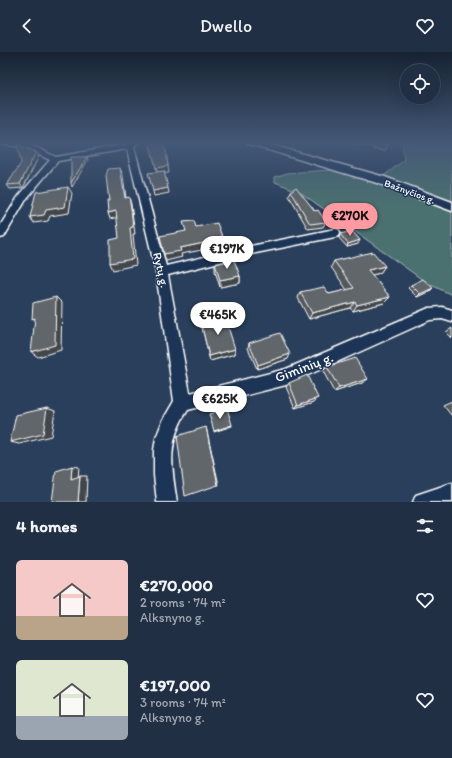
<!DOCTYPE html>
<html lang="en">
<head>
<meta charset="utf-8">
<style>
  body { margin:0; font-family:Itim,sans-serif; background:#2d3b4f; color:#f1f3f6; height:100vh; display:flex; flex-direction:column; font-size:15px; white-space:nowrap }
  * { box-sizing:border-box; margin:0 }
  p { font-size:13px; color:#a2a9b2 }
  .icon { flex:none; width:22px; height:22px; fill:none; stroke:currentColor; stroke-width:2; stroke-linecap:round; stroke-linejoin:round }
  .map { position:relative; height:450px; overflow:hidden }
  .side { display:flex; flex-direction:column; background:#202f44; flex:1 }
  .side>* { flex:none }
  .buttons { position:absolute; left:400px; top:12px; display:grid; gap:8px }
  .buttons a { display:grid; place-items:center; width:40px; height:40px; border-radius:50%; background:#202f44; box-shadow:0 4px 16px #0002,0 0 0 1px #3d4a5d; font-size:20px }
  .price { position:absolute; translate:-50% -34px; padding:0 9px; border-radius:14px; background:#fff; color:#222; font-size:13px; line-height:26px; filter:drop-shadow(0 1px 2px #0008) }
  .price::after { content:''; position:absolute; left:50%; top:24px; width:12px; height:9px; margin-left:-6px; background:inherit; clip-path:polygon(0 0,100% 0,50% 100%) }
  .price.on { background:#ff9aa2; color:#111 }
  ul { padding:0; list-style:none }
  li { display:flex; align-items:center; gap:12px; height:100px; padding:0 16px }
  li span { display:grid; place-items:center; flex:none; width:112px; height:80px; border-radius:6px; color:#555 }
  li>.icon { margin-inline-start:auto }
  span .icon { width:48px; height:48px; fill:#fffc; stroke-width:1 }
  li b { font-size:17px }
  h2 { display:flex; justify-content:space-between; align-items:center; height:48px; padding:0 16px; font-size:17px }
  header { display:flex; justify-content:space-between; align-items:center; height:52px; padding:0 16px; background:#202f44; font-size:18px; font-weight:600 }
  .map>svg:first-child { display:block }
</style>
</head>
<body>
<header><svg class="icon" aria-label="back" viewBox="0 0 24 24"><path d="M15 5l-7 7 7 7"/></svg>Dwello<svg class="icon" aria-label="heart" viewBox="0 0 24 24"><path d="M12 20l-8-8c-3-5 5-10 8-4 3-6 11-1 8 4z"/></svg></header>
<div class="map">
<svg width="452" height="450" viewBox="0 0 452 450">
  <rect width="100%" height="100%" fill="#2a3f5b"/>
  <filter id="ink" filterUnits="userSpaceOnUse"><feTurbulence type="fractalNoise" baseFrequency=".025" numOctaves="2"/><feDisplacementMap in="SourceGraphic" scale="8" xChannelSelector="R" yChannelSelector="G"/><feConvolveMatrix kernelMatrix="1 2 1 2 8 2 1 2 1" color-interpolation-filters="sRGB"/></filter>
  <g filter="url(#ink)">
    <path fill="#4c6f70" stroke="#a6b7b8" d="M 402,90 L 452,90 L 452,243 L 427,231 L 300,140 L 275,130 L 275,125 L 287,121 L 330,118 L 376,130 L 404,108 Z"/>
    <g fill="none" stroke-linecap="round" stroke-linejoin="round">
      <g stroke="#fff" stroke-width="3">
        <g id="street">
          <path d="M 0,90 L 27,91 L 56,105 L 128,92 L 131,90 L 138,90 L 134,95 L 166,214 L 251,194 L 335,177 L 339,178 L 340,181 L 339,184 L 335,185 L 251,202 L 168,223 L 190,341 L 286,317 L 429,256 L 442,255 L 452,258 L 452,270 L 442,267 L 430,268 L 286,333 L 188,358 C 167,388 171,415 177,450 L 157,450 L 154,423 L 154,398 L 156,386 L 163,368 L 174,349 L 156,220 L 127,97 L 58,109 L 27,146 L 4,185 L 0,186 L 0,174 L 18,145 L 50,108 L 22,95 L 0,92 Z"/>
          <path d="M 452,431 L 452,450 L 413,450 L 416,443 Z"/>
        </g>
      </g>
      <g stroke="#fff" stroke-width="3">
        <path id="secondary" d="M 247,90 L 261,90 L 385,125 L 452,150 L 452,159 L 377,131 L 248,92 Z"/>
      </g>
      <use href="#street" fill="#1d3557" fill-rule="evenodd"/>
      <use href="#secondary" fill="#1d3557" fill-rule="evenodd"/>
    </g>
    <g fill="#53585c" stroke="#fff">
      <path d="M 345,90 L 389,90 L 388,93 L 385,99 L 373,97 L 373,95 Z"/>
      <path d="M 36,100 L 39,104 L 23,136 L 10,137 L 7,133 Z"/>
      <path d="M 291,139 L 326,170 L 323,175 L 308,177 L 289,144 Z"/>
      <path d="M 340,182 L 358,192 L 347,195 L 339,186 Z"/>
      <path d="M 334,209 L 385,214 L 380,221 L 372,223 L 390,245 L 384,251 L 353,259 L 350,256 L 309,267 L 298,246 L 300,240 L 329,242 L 347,238 L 331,215 Z"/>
      <path d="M 215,212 L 240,224 L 240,231 L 220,235 L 215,219 Z"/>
      <path d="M 411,233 L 433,236 L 430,239 L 417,245 L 408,236 Z"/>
      <path d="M 201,271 L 235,297 L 235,302 L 210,309 Z"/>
      <path d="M 452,276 L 452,286 L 446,280 Z"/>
      <path d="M 249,291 L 288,307 L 257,317 L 248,296 Z"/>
      <path d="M 327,315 L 362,331 L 334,340 L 323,319 Z"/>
      <path d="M 289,331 L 314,350 L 295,356 L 286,335 Z"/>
      <path d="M 452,349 L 452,364 L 443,353 Z"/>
    </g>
    <g fill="#43474b" stroke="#fff">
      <path d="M 166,99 L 169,121 L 157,122 L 156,116 Z"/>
      <path d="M 36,100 L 39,104 L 23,136 L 20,132 Z"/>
      <path d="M 87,105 L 88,108 L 72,135 L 71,131 Z"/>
      <path d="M 120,116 L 123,123 L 127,153 L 125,146 Z"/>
      <path d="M 68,135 L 72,141 L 69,161 L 50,164 L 48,169 L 34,171 L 30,165 Z"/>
      <path d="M 168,136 L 169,141 L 154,144 L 153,139 Z"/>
      <path d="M 129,145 L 131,152 L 135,182 L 133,182 L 136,213 L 113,218 L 110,211 L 130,176 Z"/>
      <path d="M 116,159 L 119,165 L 110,167 L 108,161 Z"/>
      <path d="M 223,187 L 223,194 L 181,202 L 182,205 L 166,209 L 164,202 L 180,196 Z"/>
      <path d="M 360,188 L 358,192 L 347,195 L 348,192 Z"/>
      <path d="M 385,214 L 380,221 L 364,225 L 368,218 Z"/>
      <path d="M 240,224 L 240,231 L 220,235 L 220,228 Z"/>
      <path d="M 433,236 L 430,239 L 417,245 L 420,242 Z"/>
      <path d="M 56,245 L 62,251 L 61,298 L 38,305 L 31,300 Z"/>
      <path d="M 390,245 L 384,251 L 353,259 L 357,253 Z"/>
      <path d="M 355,250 L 350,256 L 309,267 L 312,261 Z"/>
      <path d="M 235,297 L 235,302 L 210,309 L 209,304 Z"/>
      <path d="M 290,302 L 288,307 L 257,317 L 258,313 Z"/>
      <path d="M 368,327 L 362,331 L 334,340 L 339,336 Z"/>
      <path d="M 318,346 L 314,350 L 295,356 L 298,353 Z"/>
      <path d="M 47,356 L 55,359 L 51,384 L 19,392 L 10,390 Z"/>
      <path d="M 232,373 L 232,374 L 214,380 L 214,379 Z"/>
      <path d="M 206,375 L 219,433 L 218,433 Z"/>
      <path d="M 72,414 L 79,415 L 78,427 L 71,427 Z"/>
      <path d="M 80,424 L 87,424 L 86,450 L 78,450 Z"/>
    </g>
    <g fill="#60666b" stroke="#fff">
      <path d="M 156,90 L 162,90 L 166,99 L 168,114 L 156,116 L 150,93 Z"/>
      <path d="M 376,90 L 389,90 L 388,93 L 376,91 Z"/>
      <path d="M 17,92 L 36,100 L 20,132 L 7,133 L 21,111 Z"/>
      <path d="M 71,105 L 87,105 L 71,131 Z"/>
      <path d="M 120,116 L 125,146 L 129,145 L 131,156 L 133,175 L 130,176 L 133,207 L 110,211 L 110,188 L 119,186 L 116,159 L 108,161 L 107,149 L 109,149 L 106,124 L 108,117 Z"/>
      <path d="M 164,119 L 168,136 L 153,139 L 148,121 Z"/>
      <path d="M 68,135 L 65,155 L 46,158 L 44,163 L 30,165 L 36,140 Z"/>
      <path d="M 296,135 L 315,159 L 318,158 L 326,170 L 310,172 L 291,139 Z"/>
      <path d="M 194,169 L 196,175 L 217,171 L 223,187 L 180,196 L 181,199 L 164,202 L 160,184 L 186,179 L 183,170 Z"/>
      <path d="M 352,179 L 360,188 L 348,192 L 340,182 Z"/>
      <path d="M 373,200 L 385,214 L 368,218 L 390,245 L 357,253 L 355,250 L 312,261 L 300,240 L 324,235 L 329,242 L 354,236 L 334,209 Z"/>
      <path d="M 234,208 L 240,224 L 220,228 L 215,212 Z"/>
      <path d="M 423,227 L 433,236 L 420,242 L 411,233 Z"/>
      <path d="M 56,245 L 55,293 L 31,300 L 35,266 L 32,267 L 33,251 Z"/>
      <path d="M 225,265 L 235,297 L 209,304 L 201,271 Z"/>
      <path d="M 280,281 L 290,302 L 258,313 L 249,291 Z"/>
      <path d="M 355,306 L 368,327 L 339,336 L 327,315 Z"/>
      <path d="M 307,323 L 318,346 L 298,353 L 289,331 Z"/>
      <path d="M 47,356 L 43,382 L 10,390 L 16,363 Z"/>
      <path d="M 227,356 L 232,373 L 214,379 L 209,362 Z"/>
      <path d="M 206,375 L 218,433 L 185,444 L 177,384 Z"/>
      <path d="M 72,414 L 71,427 L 80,424 L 78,450 L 52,450 L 56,419 Z"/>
    </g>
  </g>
  <linearGradient id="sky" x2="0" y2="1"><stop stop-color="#172332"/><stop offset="0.59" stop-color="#445877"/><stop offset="1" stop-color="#445877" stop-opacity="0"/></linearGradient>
  <rect width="452" height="153" fill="url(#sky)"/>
  <g text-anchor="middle" stroke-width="3" stroke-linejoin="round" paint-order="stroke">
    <g font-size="10" fill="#fff" stroke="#1d3557">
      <text transform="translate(410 139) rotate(20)" y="4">Bažnyčios g.</text>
    </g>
    <g font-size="12" fill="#fff" stroke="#1d3557">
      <text transform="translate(161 218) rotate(77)" y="4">Rytų g.</text>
    </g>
    <g font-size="14" fill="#fff" stroke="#1d3557">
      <text transform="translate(304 315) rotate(-21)" y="5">Giminių g.</text>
    </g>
  </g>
</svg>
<div class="buttons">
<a><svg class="icon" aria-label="locate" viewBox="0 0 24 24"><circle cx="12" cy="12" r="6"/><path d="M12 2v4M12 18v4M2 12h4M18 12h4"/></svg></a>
</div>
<b class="price on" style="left:350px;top:185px">€270K</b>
<b class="price" style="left:227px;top:218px">€197K</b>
<b class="price" style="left:218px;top:284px">€465K</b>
<b class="price" style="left:220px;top:368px">€625K</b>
</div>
<section class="side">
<h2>4 homes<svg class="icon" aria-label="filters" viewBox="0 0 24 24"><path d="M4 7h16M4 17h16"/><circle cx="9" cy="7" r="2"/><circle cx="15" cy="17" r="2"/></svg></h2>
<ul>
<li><span style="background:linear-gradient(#f6c9c9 70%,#b9a48a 0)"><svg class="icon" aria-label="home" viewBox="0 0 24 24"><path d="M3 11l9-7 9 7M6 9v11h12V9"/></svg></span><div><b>€270,000</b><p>2 rooms · 74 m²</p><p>Alksnyno g.</p></div><svg class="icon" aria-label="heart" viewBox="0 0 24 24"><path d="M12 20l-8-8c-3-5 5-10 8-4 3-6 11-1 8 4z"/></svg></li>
<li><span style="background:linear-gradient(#dfe7d0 70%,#9aa5b1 0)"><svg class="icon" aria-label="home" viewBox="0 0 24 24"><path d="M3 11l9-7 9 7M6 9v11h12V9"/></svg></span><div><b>€197,000</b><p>3 rooms · 74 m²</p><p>Alksnyno g.</p></div><svg class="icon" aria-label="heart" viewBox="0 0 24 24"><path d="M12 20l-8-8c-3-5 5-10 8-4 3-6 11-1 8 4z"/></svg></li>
</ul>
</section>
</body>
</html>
